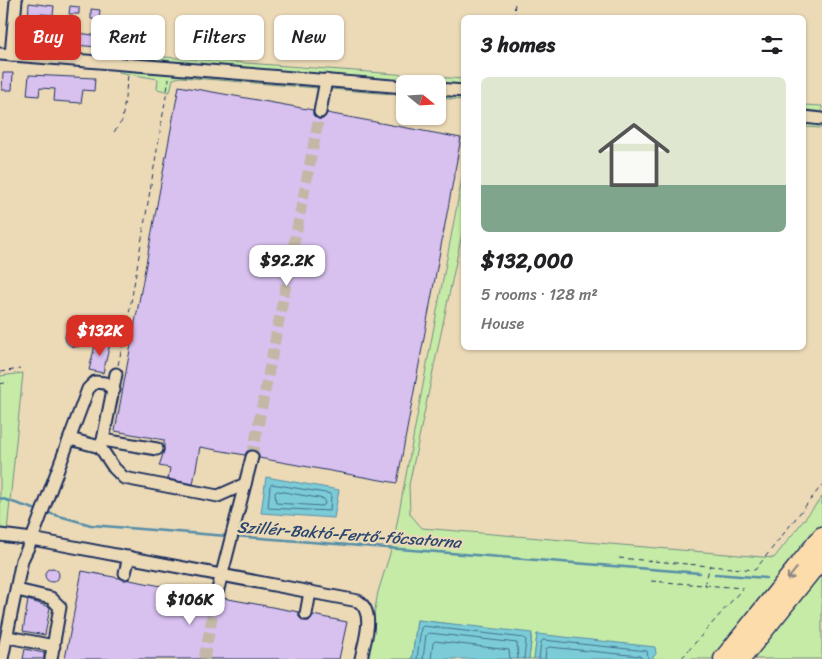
<!DOCTYPE html>
<html lang="en">
<head>
<meta charset="utf-8">
<style>
  body { margin:0; font-family:Sriracha,sans-serif; background:#f2f2f2; color:#202124; height:100vh; display:flex; flex-direction:column; font-size:19px; white-space:nowrap }
  * { box-sizing:border-box; margin:0 }
  p { font-size:16px; color:#757577 }
  .icon { flex:none; width:28px; height:28px; fill:none; stroke:currentColor; stroke-width:2; stroke-linecap:round; stroke-linejoin:round }
  .map { position:relative; flex:1; overflow:hidden }
  .drawer { position:absolute; left:461px; top:15px; width:345px; height:335px; display:flex; flex-direction:column; background:#fff; border-radius:8px; box-shadow:0 1px 4px #0004 }
  .drawer>* { flex:none }
  .banner { position:absolute; left:15px; top:15px; width:371px; height:45px; display:flex; gap:10px }
  .needle { width:32px; rotate:108deg }
  .controls { position:absolute; left:396px; top:75px; display:grid; gap:10px }
  .controls a { display:grid; place-items:center; width:50px; height:50px; border-radius:8px; background:#fff; box-shadow:0 1px 4px #0004; font-size:25px }
  .price { position:absolute; translate:-50% -42px; padding:0 11px; border-radius:10px; background:#fff; color:#222; font-size:16px; line-height:32px; filter:drop-shadow(0 1px 2px #0008) }
  .price::after { content:''; position:absolute; left:50%; top:30px; width:15px; height:11px; margin-left:-8px; background:inherit; clip-path:polygon(0 0,100% 0,50% 100%) }
  .price.selected { background:#d93025; color:#fff }
  ul { padding:0; list-style:none }
  li { display:grid; align-content:center; gap:10px; height:265px; padding:0 20px }
  li+li { border-top:1px solid #e0e0e0 }
  li span { display:grid; place-items:center; height:155px; border-radius:8px; color:#555 }
  li>.icon { margin-inline-start:auto }
  span .icon { width:90px; height:90px; fill:#fffc; stroke-width:1 }
  li b { font-size:21px }
  h2 { display:flex; justify-content:space-between; align-items:center; height:60px; padding:0 20px; font-size:21px }
  .pill { padding:0 18px; border-radius:8px; background:#fff; box-shadow:0 1px 4px #0004; font-size:18px; line-height:45px }
  .pill.selected { background:#d93025; color:#fff }
  .map>svg:first-child { display:block }
</style>
</head>
<body>
<div class="map">
<svg width="822" height="659" viewBox="0 0 822 659">
  <rect width="100%" height="100%" fill="#ecdab7"/>
  <filter id="ink" filterUnits="userSpaceOnUse"><feTurbulence type="fractalNoise" baseFrequency=".02" numOctaves="2"/><feDisplacementMap in="SourceGraphic" scale="10" xChannelSelector="R" yChannelSelector="G"/><feConvolveMatrix kernelMatrix="1 2 1 2 8 2 1 2 1" color-interpolation-filters="sRGB"/></filter>
  <g filter="url(#ink)">
    <g fill="#c6eba6" stroke="#708d82">
      <path d="M 122,19 L 137,55 L 464,79 L 464,100 L 438,98 L 438,84 L 405,84 L 405,95 L 180,77 L 173,79 L 170,92 L 157,89 L 158,79 L 118,72 Z"/>
      <path d="M 804,105 L 822,106 L 822,128 L 804,127 Z"/>
      <path d="M 464,168 L 464,224 L 409,485 L 410,514 L 422,528 L 774,558 L 822,497 L 822,659 L 651,659 L 656,654 L 537,635 L 534,659 L 529,659 L 532,634 L 417,620 L 412,659 L 366,659 L 378,592 L 393,544 Z"/>
      <path d="M 23,373 L 7,531 L 0,531 L 0,376 Z"/>
    </g>
    <g fill="#7cccd7" stroke="#558da7">
      <path d="M 266,477 L 339,490 L 334,518 L 261,513 Z"/>
      <path d="M 417,620 L 532,633 L 529,659 L 412,659 Z"/>
      <path d="M 537,634 L 655,647 L 656,654 L 651,659 L 534,659 Z"/>
    </g>
    <g fill="none" stroke-linecap="round" stroke-linejoin="round">
      <g stroke="#426e8e" stroke-width="1">
        <path d="M 272,484 L 331,494 L 330,511 L 268,508 L 270,486 Z"/>
        <path d="M 278,491 L 324,499 L 325,504 L 322,506 L 276,503 L 275,493 Z"/>
        <path d="M 417,659 L 421,628 L 423,626 L 524,638 L 526,640 L 524,659"/>
        <path d="M 423,659 L 426,635 L 429,633 L 517,643 L 518,659"/>
        <path d="M 431,659 L 433,643 L 435,641 L 509,650 L 510,659"/>
        <path d="M 539,659 L 541,642 L 543,640 L 647,651 L 648,659"/>
        <path d="M 545,659 L 546,649 L 549,647 L 640,656 L 642,659"/>
      </g>
      <g stroke="#558da7" stroke-width="2.5">
        <path d="M 0,498 L 40,511"/>
        <path d="M 45,512 L 91,525 L 227,536"/>
        <path d="M 235,536 L 700,573"/>
        <path d="M 715,574 L 766,578"/>
      </g>
    </g>
    <g fill="#d8c0ef" stroke="#1b2f5e">
      <path d="M 29,3 L 54,6 L 53,15 L 40,14 L 38,41 L 27,40 Z"/>
      <path d="M 70,6 L 79,7 L 79,14 L 69,14 Z"/>
      <path d="M 91,9 L 100,10 L 99,20 L 91,19 Z"/>
      <path d="M 115,24 L 123,25 L 121,49 L 63,44 L 64,31 L 114,38 Z"/>
      <path d="M 3,73 L 13,73 L 12,90 L 2,90 Z"/>
      <path d="M 29,75 L 95,78 L 94,91 L 83,90 L 81,103 L 54,101 L 55,89 L 40,88 L 39,96 L 27,95 Z"/>
      <path d="M 179,86 L 313,110 L 313,115 L 318,119 L 323,119 L 327,113 L 461,138 L 397,483 L 259,458 L 258,452 L 253,450 L 247,451 L 245,455 L 200,447 L 193,484 L 168,479 L 170,468 L 159,466 L 164,451 L 164,440 L 115,431 Z"/>
      <circle cx="75" cy="337" r="10"/>
      <path d="M 96,341 L 110,344 L 103,373 L 89,370 Z"/>
      <circle cx="52" cy="575" r="7"/>
      <path d="M 82,571 L 209,595 L 210,602 L 215,604 L 221,603 L 223,598 L 299,612 L 299,617 L 304,621 L 309,621 L 313,615 L 347,622 L 339,659 L 65,659 Z"/>
      <path d="M 28,600 L 50,607 L 45,635 L 23,631 Z"/>
      <path d="M 25,649 L 44,653 L 44,659 L 23,659 Z"/>
    </g>
    <g fill="none" stroke-linecap="round" stroke-linejoin="round">
      <g stroke="#c2b8a5" stroke-width="11" stroke-dasharray="11 5.5" stroke-linecap="butt">
        <path d="M 252,457 L 320,112"/>
        <path d="M 204,659 L 216,597"/>
      </g>
      <g stroke="#1b2f5e" stroke-width="15">
        <g id="minor">
          <path d="M 0,54 L 405,87"/>
          <path d="M 11,55 L 16,0"/>
          <path d="M 438,89 L 464,91"/>
          <path d="M 320,112 L 326,80"/>
          <path d="M 804,117 L 822,119"/>
          <path d="M 116,374 L 103,440 L 157,449"/>
          <path d="M 70,439 L 100,447 L 102,442"/>
          <path d="M 100,447 L 114,468 L 124,478 L 218,496 L 245,484"/>
          <path d="M 0,535 L 32,539 L 88,389 L 95,382 L 105,383 L 114,390"/>
          <path d="M 125,573 L 129,557"/>
          <path d="M 17,590 L 51,598 L 60,607 L 51,659"/>
          <path d="M 216,597 L 252,457"/>
          <path d="M 306,614 L 310,592"/>
          <path d="M 8,637 L 54,646"/>
          <path d="M 2,659 L 22,560 L 32,539 L 358,601 C 376,613 364,642 361,659"/>
        </g>
      </g>
      <g stroke="#1b2f5e" stroke-width="21">
        <g id="highway">
          <path d="M 723,659 L 822,536"/>
          <path d="M 741,659 L 822,558"/>
        </g>
      </g>
      <g stroke="#1b2f5e" stroke-width="1" stroke-dasharray="5 4" stroke-linecap="butt">
        <path d="M 514,18 L 515,0"/>
        <path d="M 114,132 L 122,121 L 128,75"/>
        <path d="M 118,365 L 127,326 L 169,79"/>
        <path d="M 0,372 L 20,369"/>
        <path d="M 0,384 L 9,382"/>
        <path d="M 619,558 L 755,570 L 822,485"/>
        <path d="M 651,581 L 743,588 L 681,659"/>
        <path d="M 705,585 L 710,565"/>
      </g>
      <use href="#minor" stroke="#ecdab7" stroke-width="11"/>
      <use href="#highway" stroke="#fddcac" stroke-width="18"/>
    </g>
    <defs><path id="oneway-shaft" d="M-6 0H5M1.5-3L5.5 0L1.5 3" fill="none" stroke-width="1.6" stroke-linecap="round" stroke-linejoin="round" transform="scale(1.25)"/></defs>
    <use stroke="#8c8685" href="#oneway-shaft" transform="translate(792 574) rotate(128)"/>
  </g>
  <g text-anchor="middle" stroke-width="4.5" stroke-linejoin="round" paint-order="stroke">
    <g font-size="16" font-style="italic" fill="#2a4770" stroke="#ecdab7">
      <text transform="translate(349 534) rotate(4)" y="6">Szillér-Baktó-Fertő-főcsatorna</text>
    </g>
  </g>
</svg>
<div class="controls">
<a><svg class="needle" viewBox="-14 -14 28 28"><path d="M0-13l5 13h-10z" fill="#e53935"/><path d="M0 13l5-13h-10z" fill="#757577"/></svg></a>
</div>
<b class="price" style="left:287px;top:287px">$92.2K</b>
<b class="price selected" style="left:100px;top:357px">$132K</b>
<b class="price" style="left:190px;top:626px">$106K</b>
<div class="banner">
<a class="pill selected">Buy</a>
<a class="pill">Rent</a>
<a class="pill">Filters</a>
<a class="pill">New</a>
</div>
<section class="drawer">
<h2>3 homes<svg class="icon" aria-label="filters" viewBox="0 0 24 24"><path d="M4 7h16M4 17h16"/><circle cx="9" cy="7" r="2"/><circle cx="15" cy="17" r="2"/></svg></h2>
<ul>
<li><span style="background:linear-gradient(#dfe7d0 70%,#7fa58c 0)"><svg class="icon" aria-label="home" viewBox="0 0 24 24"><path d="M3 11l9-7 9 7M6 9v11h12V9"/></svg></span><div><b>$132,000</b><p>5 rooms · 128 m²</p><p>House</p></div></li>
</ul>
</section>
</div>
</body>
</html>
